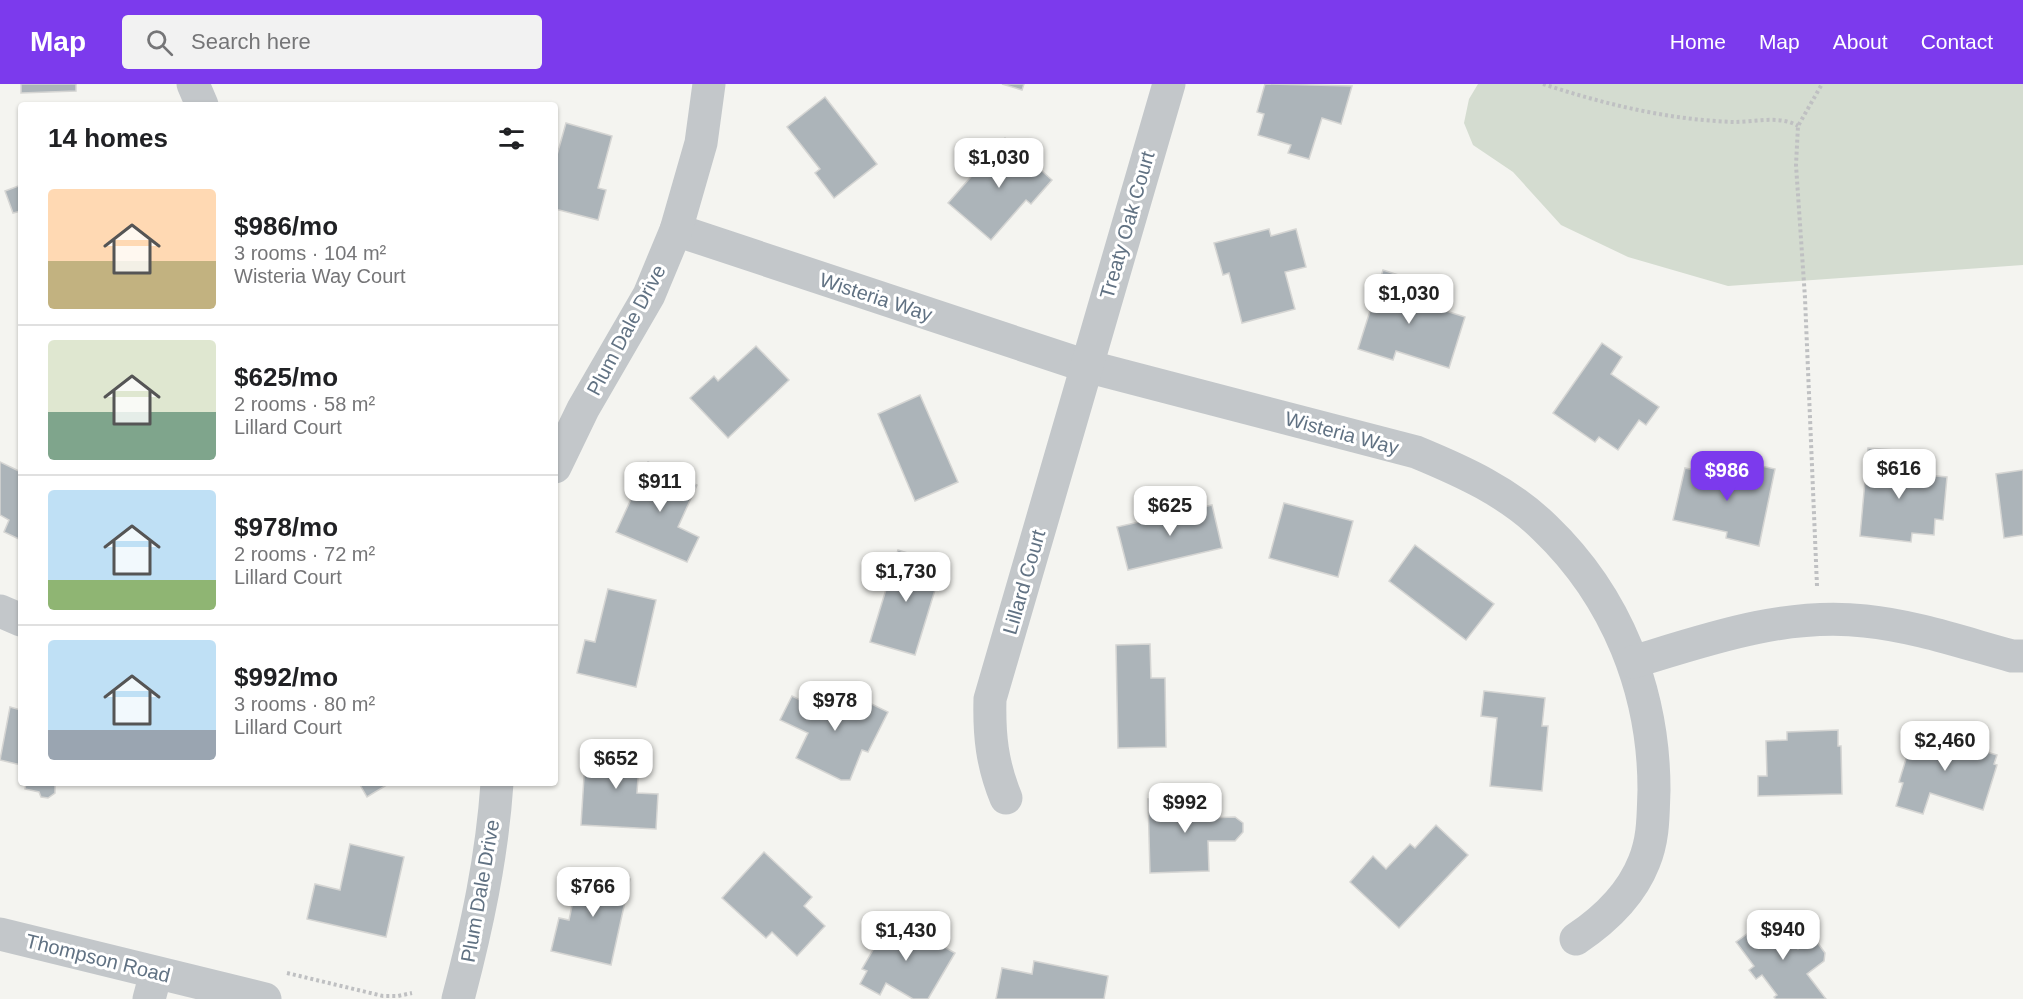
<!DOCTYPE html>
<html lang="en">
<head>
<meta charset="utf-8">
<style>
  body { margin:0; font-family:Arial,sans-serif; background:#f2f2f2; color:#202124; height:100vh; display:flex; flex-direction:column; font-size:22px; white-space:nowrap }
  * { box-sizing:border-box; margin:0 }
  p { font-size:20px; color:#757577 }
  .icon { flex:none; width:33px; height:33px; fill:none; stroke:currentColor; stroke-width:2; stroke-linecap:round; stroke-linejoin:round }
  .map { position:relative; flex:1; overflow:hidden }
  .panel { position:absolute; left:18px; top:18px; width:540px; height:684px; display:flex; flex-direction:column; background:#fff; border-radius:6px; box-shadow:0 2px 4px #0004 }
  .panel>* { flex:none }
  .price { position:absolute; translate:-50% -51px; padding:0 14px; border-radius:12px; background:#fff; color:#222; font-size:20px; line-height:39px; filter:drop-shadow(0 2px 3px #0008) }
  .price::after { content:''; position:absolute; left:50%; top:36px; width:18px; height:14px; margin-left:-9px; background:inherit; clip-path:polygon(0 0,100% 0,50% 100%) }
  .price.active { background:#7c3aed; color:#fff }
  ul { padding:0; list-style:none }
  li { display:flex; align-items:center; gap:18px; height:150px; padding:0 30px }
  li+li { border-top:2px solid #e0e0e0 }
  li span { display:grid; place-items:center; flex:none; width:168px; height:120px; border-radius:6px; color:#555 }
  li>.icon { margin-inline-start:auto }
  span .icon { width:72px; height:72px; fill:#fffc; stroke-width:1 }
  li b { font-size:26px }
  h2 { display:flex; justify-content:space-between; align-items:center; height:72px; padding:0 30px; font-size:26px }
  header { display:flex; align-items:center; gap:36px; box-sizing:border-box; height:84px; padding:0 30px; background:#7c3aed; color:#fff }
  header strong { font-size:28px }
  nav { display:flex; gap:33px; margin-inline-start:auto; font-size:21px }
  .search { width:420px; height:54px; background:#f2f2f2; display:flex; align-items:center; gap:15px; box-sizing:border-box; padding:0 21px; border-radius:6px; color:#757577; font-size:22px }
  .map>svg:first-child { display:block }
</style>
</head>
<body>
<header>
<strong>Map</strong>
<div class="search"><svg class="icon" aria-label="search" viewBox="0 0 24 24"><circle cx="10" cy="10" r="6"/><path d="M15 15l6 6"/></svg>Search here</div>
<nav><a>Home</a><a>Map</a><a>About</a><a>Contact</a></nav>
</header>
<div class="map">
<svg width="2023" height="915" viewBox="0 0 2023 915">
  <rect width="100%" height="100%" fill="#f4f4f0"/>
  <path fill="#d4dcd0" d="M 1478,0 L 2023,0 L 2023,181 L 1728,202 L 1628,173 L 1561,141 L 1513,88 L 1473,61 L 1464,39 L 1469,15 Z"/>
  <g fill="#acb4b9" stroke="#d5d5d3" stroke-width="1.5">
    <path d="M 21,0 L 76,0 L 76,7 L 21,9 Z"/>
    <path d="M 1002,0 L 1024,0 L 1022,6 Z"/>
    <path d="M 1265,0 L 1352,2 L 1341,40 L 1322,34 L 1309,75 L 1288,69 L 1291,61 L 1258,51 L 1264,30 L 1257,28 Z"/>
    <path d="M 825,13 L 877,80 L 834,114 L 815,89 L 820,85 L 787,43 Z"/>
    <path d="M 566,39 L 612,52 L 598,104 L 606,106 L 598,136 L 555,125 L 555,78 Z"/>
    <path d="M 1005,54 L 1052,96 L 1031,120 L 1026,116 L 991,156 L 948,119 Z"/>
    <path d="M 21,101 L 21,127 L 13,129 L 5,107 Z"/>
    <path d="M 1269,145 L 1271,152 L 1296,145 L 1306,183 L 1285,188 L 1295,225 L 1242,239 L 1229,189 L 1223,191 L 1214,159 Z"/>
    <path d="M 1383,186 L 1414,196 L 1408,215 L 1465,233 L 1449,284 L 1396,267 L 1393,276 L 1358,265 Z"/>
    <path d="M 1602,259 L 1622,273 L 1611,290 L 1659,323 L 1646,341 L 1639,336 L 1618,366 L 1599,353 L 1595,358 L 1553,329 Z"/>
    <path d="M 756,262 L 789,296 L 728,354 L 690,314 L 714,292 L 718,297 Z"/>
    <path d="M 920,311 L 958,398 L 915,417 L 878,330 Z"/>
    <path d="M 1868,364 L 1895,366 L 1893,388 L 1947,393 L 1943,436 L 1935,435 L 1934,451 L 1912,449 L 1911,458 L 1860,452 Z"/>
    <path d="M 0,378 L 21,388 L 21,456 L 4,448 L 9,436 L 0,431 Z"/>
    <path d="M 648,378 L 697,401 L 678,443 L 699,453 L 687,478 L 616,448 Z"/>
    <path d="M 1744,378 L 1775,385 L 1759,462 L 1726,454 L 1727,448 L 1673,436 L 1685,384 L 1740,396 Z"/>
    <path d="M 2023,386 L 2023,451 L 2004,454 L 1996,390 Z"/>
    <path d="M 1284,419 L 1353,437 L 1338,493 L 1269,474 Z"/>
    <path d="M 1212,421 L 1222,464 L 1128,486 L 1117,443 Z"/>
    <path d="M 1415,461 L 1494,520 L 1466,556 L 1389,497 Z"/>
    <path d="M 898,466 L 943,480 L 915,571 L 870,558 Z"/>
    <path d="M 608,505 L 656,516 L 636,603 L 577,589 L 585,556 L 595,558 Z"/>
    <path d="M 1150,560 L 1151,594 L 1165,594 L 1166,663 L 1118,664 L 1116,561 Z"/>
    <path d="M 837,603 L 888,628 L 868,668 L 862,666 L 850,696 L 841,696 L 796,674 L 808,649 L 780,636 L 792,612 L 825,628 Z"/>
    <path d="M 1484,607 L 1545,614 L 1542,642 L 1548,642 L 1542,707 L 1490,702 L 1497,634 L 1481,632 Z"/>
    <path d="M 10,623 L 21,626 L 21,681 L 0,676 Z"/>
    <path d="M 1916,642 L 1948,652 L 1947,656 L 1997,671 L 1994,680 L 1997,681 L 1983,726 L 1930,709 L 1923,730 L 1896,722 L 1903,699 L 1899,698 Z"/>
    <path d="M 1838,646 L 1838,662 L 1841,662 L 1842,710 L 1758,712 L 1758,692 L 1767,692 L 1766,657 L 1787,656 L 1787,648 Z"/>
    <path d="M 586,661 L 640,664 L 637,709 L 658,710 L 656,745 L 581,741 Z"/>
    <path d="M 26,699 L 55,699 L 55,709 L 48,714 L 41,713 L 39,708 L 25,705 Z"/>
    <path d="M 136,699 L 215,699 L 136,700 Z"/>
    <path d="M 359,699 L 390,699 L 367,713 Z"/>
    <path d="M 1207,713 L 1208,734 L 1235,733 L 1243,739 L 1243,748 L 1235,757 L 1208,757 L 1209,787 L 1150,789 L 1148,715 Z"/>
    <path d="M 1436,741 L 1468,771 L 1399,844 L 1350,798 L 1373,772 L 1386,785 L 1410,760 L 1415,764 Z"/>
    <path d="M 350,760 L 404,773 L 386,853 L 307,835 L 315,800 L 340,806 Z"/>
    <path d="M 764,768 L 812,813 L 804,822 L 825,842 L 797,872 L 772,848 L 766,854 L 722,814 Z"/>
    <path d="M 580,784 L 630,795 L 611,881 L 551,867 L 559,834 L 569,836 Z"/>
    <path d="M 1773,831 L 1798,865 L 1809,857 L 1817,858 L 1825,869 L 1824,877 L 1807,890 L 1826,915 L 1776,915 L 1774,913 L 1777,911 L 1762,891 L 1756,895 L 1749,886 L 1754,882 L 1736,858 Z"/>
    <path d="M 892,833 L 955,869 L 928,915 L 913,915 L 886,899 L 880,911 L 860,900 L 867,887 L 862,885 Z"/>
    <path d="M 1034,877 L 1108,892 L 1104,915 L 996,915 L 1002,884 L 1032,890 Z"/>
  </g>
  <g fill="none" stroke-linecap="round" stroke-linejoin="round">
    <g stroke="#bfc0c2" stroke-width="4" stroke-dasharray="3 3" stroke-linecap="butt">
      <path d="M 1543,0 C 1604,20 1669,36 1734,38 C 1754,38 1780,31 1798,42"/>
      <path d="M 1817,502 L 1805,214 L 1796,81 L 1798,42 L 1822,0"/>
      <path d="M 287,889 L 383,912 L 398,912 L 412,909"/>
    </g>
    <g stroke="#c3c7ca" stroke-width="33">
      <path d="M 193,0 L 202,21"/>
      <path d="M 676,146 L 1086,282 L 1416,368 C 1462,387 1509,408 1545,444 C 1617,513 1654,607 1654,706 C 1653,730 1654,754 1644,778 C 1631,811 1606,835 1576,855"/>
      <path d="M 555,383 L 583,325 L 649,211 L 676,146 L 701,59 L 709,0"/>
      <path d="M 0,527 L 21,536"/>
      <path d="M 1633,578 C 1708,555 1785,528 1865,537 C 1915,542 1964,559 2012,572 L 2023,572"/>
      <path d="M 1006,714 C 992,680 989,651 990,615 L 1169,0"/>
      <path d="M 149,915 L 156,889"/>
      <path d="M 458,915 C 477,843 492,773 497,699"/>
    </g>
    <path stroke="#c3c7ca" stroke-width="33" d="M 0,850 L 265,915"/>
  </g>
  <g text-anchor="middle" stroke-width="6" stroke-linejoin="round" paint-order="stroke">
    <g font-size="20" fill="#617283" stroke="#fff">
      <text transform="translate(1127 141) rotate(-74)" y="7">Treaty Oak Court</text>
      <text transform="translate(876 213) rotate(18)" y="7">Wisteria Way</text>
      <text transform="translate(626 246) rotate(-62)" y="7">Plum Dale Drive</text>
      <text transform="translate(1342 349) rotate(15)" y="7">Wisteria Way</text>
      <text transform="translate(1024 498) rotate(-74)" y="7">Lillard Court</text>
      <text transform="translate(480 807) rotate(-80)" y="7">Plum Dale Drive</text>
      <text transform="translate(98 874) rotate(14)" y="7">Thompson Road</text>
    </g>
  </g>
</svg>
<b class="price" style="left:999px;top:105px">$1,030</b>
<b class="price" style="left:1409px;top:241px">$1,030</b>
<b class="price" style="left:1899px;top:416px">$616</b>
<b class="price active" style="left:1727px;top:418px">$986</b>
<b class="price" style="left:660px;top:429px">$911</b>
<b class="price" style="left:1170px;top:453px">$625</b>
<b class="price" style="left:906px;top:519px">$1,730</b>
<b class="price" style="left:835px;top:648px">$978</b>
<b class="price" style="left:1945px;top:688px">$2,460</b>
<b class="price" style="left:616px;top:706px">$652</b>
<b class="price" style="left:1185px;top:750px">$992</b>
<b class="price" style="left:593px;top:834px">$766</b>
<b class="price" style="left:1783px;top:877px">$940</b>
<b class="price" style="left:906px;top:878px">$1,430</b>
<section class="panel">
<h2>14 homes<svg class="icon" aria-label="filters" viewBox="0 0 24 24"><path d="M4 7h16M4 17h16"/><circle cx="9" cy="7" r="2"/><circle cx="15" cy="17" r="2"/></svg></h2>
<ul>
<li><span style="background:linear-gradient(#ffd9b3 60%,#c2b280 0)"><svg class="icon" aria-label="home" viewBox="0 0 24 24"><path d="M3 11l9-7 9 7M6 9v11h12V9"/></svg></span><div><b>$986/mo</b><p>3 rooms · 104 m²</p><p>Wisteria Way Court</p></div></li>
<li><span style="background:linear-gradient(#dfe7d0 60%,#7fa58c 0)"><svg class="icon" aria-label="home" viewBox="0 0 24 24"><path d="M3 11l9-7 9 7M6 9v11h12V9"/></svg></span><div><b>$625/mo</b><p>2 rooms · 58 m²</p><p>Lillard Court</p></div></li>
<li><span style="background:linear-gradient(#bfe0f5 75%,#8fb573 0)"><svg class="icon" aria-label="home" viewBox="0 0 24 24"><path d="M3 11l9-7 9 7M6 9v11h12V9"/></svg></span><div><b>$978/mo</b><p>2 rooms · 72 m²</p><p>Lillard Court</p></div></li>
<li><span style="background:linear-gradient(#bfe0f5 75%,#9aa5b1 0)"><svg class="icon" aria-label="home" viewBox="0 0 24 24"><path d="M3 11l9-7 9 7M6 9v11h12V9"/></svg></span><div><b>$992/mo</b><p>3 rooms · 80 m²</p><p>Lillard Court</p></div></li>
</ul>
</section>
</div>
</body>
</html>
